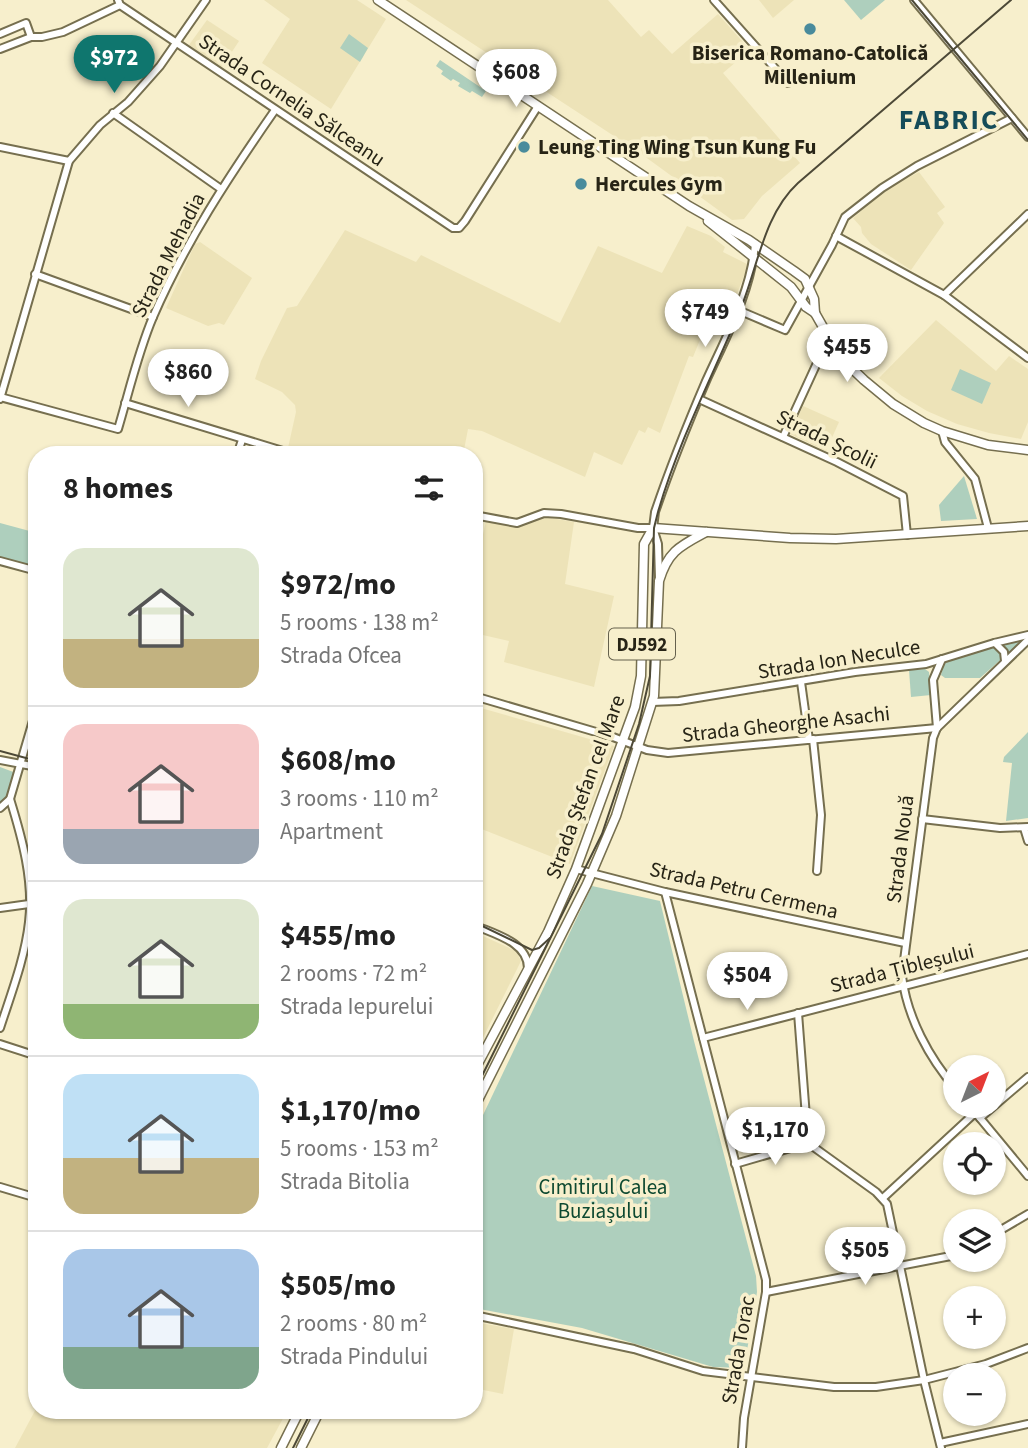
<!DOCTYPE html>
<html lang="en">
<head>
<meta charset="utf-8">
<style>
  body { margin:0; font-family:"Source Sans 3",sans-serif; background:#f6f6f6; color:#222; height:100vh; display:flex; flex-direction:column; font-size:26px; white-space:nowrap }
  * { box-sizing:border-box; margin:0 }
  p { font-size:23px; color:#767676 }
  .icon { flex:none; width:38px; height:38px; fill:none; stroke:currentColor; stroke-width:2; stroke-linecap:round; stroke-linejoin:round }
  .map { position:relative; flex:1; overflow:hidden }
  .sheet { position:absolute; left:28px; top:446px; width:455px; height:973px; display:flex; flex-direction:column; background:#fff; border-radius:28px; box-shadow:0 2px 5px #0004 }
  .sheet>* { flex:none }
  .needle { width:46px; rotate:42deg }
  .fabs { position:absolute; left:943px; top:1055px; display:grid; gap:14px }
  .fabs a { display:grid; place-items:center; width:63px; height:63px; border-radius:50%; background:#fff; box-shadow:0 2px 5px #0004; font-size:35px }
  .price { position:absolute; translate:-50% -60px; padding:0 16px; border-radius:24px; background:#fff; color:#222; font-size:23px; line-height:46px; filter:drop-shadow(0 2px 4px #0008) }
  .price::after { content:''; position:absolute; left:50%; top:42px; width:21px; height:16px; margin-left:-10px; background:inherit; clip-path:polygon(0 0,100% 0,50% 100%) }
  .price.active { background:#0f766e; color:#fff }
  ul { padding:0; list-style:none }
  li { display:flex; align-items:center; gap:21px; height:175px; padding:0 35px }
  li+li { border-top:2px solid #e0e0e0 }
  li span { display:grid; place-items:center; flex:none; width:196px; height:140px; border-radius:21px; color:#555 }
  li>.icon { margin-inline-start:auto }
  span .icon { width:84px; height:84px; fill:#fffc; stroke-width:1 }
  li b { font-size:30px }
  h2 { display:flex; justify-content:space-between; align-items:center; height:84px; padding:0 35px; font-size:30px }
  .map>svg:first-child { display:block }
</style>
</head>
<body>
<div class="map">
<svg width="1028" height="1448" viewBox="0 0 1028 1448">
  <rect width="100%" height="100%" fill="#f7efcc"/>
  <g fill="#ede3b8">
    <path d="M 264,0 L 357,0 L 386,19 L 331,109 L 262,63 L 290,19 Z"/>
    <path d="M 406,0 L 608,0 L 641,37 L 649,30 L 672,54 L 718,14 L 750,50 L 723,73 L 800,163 L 762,196 L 744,219 L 732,220 L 640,153 Z"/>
    <path d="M 759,0 L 794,0 L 773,18 Z"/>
    <path d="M 207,20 L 239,41 L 222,67 L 189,45 Z"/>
    <path d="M 919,172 L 945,207 L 937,213 L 944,223 L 911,270 L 871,244 L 862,233 L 861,227 L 853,218 L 888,188 Z"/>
    <path d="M 687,226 L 711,236 L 725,247 L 723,252 L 747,264 L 747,268 L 734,302 L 724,298 L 713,308 L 693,357 L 689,356 L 660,433 L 648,427 L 645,433 L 639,430 L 622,465 L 594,452 L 585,477 L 482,431 L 468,429 L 463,455 L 320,455 L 288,448 L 296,412 L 295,405 L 282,392 L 255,379 L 261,361 L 287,308 L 297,306 L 345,230 L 416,262 L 421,255 L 560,323 L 598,246 L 662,273 Z"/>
    <path d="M 200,242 L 252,278 L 224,325 L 219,323 L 208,326 L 166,308 L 195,244 Z"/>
    <path d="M 936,320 L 996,371 L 1009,356 L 1028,369 L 1028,422 L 1021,439 L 989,433 L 957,424 L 927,411 L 902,396 L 879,378 Z"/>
    <path d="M 803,406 L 839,422 L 826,451 L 790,434 Z"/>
    <path d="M 545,517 L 574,522 L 565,584 L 614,596 L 594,687 L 504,662 L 509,641 L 474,633 L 474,557 L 478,557 L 486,521 L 518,527 Z"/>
    <path d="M 474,706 L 614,746 L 570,864 L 474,826 Z"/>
    <path d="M 474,932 L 516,951 L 521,961 L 474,1056 Z"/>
    <path d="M 474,1322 L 514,1329 L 503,1394 L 474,1388 Z"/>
    <path d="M 37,1407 L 37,1410 L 287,1411 L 267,1448 L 15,1448 Z"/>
  </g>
  <g fill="#aecfbd">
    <path d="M 844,0 L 885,0 L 861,20 Z"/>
    <path d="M 349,34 L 368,48 L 360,62 L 340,48 Z"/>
    <path d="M 440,60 L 486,91 L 482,97 L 472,91 L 470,93 L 458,86 L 460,83 L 453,79 L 451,81 L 441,74 L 443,71 L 436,66 Z"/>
    <path d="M 960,369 L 991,383 L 982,404 L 951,390 Z"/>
    <path d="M 964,476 L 977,519 L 941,521 L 939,505 Z"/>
    <path d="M 0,523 L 37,533 L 37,567 L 0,557 Z"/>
    <path d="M 1021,639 L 1022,641 L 980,678 L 945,678 L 941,675 L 944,665 L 949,660 Z"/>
    <path d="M 925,669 L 929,672 L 931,695 L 911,697 L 909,670 Z"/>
    <path d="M 1028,732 L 1028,818 L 1006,821 L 1012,763 L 1003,762 L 1004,757 Z"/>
    <path d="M 0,767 L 16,773 L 10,792 L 0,804 Z"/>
    <path d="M 592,886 L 660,901 L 694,1041 L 756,1276 L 757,1292 L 744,1368 L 713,1367 L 582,1328 L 474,1308 L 474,1134 Z"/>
  </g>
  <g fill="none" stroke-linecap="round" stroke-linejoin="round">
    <g stroke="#766f4f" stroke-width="10">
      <g id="minor">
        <path d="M 118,0 L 120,5 L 453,228 L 459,228 L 465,221 L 538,106"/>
        <path d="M 714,0 L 788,83"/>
        <path d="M 914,0 L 1028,137"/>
        <path d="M 0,34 L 26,23 L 31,37"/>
        <path d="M 0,49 L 31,37 L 42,37 L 63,32 L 120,5"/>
        <path d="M 113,113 L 221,189"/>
        <path d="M 0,147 L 69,161"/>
        <path d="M 836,236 L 944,295 L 1028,358"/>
        <path d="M 35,274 L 153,317"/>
        <path d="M 944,295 L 1028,214"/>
        <path d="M 738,310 L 785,330 L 832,245 L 845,217 L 882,188 L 917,166 L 1012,118"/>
        <path d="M 0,397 L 118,429 C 129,392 138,352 153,317 C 185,243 229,176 275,110"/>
        <path d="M 0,399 L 69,161 L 100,125 L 128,102 L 160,66 L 206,0"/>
        <path d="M 699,399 L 837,462 L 903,496 L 907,535"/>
        <path d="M 125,403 L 296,455"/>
        <path d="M 942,431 L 945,442 L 975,479 L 988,528"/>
        <path d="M 783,437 L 828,339"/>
        <path d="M 237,455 L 242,440"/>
        <path d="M 474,515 L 517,523 L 544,513 L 561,514 L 638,528 L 653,528"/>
        <path d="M 0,561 L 37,571"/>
        <path d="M 659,579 L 658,544 L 653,528 L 655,512 C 670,468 688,423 706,381 C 726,337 751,292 755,244"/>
        <path d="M 995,643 L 1004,652 L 1005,661"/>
        <path d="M 801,682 L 809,740"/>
        <path d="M 474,696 L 613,737 L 647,750 L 668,753 L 937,728"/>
        <path d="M 652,702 L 679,701 L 855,672 L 926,664 L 994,643 L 1028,635"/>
        <path d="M 937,728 L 933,680 L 942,659"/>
        <path d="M 813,739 L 821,815 L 817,871"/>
        <path d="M 0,760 L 37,767"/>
        <path d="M 0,808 L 10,799 L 37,707"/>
        <path d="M 922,819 L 1000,828 L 1028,827"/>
        <path d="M 1024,828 L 1028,841"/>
        <path d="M 576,869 L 665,892 L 905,943"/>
        <path d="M 665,892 L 766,1280 L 766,1292 L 744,1418 L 742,1448"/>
        <path d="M 0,908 L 29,904 L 37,905"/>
        <path d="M 474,925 C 494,934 528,942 528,968"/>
        <path d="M 798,1013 L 808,1143 L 876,1192 L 887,1204 L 924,1380 L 941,1448"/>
        <path d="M 0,1028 C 11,994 25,958 29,922 C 34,881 22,838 10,799"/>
        <path d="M 703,1038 L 1028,954"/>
        <path d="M 0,1044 L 37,1056"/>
        <path d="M 956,1089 C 929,1058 907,1017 902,976 L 933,738 L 937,728 L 1028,640"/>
        <path d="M 970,1106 L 1028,1176"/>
        <path d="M 980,1118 L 1028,1077"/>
        <path d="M 735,1164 L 808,1143"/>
        <path d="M 0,1187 L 37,1198"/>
        <path d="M 883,1198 L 976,1112"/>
        <path d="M 994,1234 L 1028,1214"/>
        <path d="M 766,1292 L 956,1255"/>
        <path d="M 474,1315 L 634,1349 L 703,1371 L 834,1387 L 876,1387 L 924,1380 L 986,1364 L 1028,1348"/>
        <path d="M 940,1443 L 1028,1424"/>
      </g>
    </g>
    <g stroke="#766f4f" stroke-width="11">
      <g id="major">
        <path d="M 378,0 L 689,206 L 749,240 L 794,271 L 805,279 L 814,299 L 815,313"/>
        <path d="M 708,221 L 791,287 L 806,307 L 815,313 L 840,357 L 864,380 L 893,404 L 924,423 L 942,431 L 988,445 L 1028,450"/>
        <path d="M 474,1071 L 548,932 L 576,869 L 635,707 L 641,676 L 644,544 L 653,528 L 790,538 L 836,539 L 1028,526"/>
        <path d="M 474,1108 L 587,884 L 616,816 L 654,696 L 659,581 C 668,551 680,546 706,532"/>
        <path d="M 281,1448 L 300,1410"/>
        <path d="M 301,1448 L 320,1410"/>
      </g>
    </g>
    <use href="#minor" stroke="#fff" stroke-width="6"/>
    <use href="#major" stroke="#fff" stroke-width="8"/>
    <g stroke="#4d4937" stroke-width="2">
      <path d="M 912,0 L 1028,140"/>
      <path d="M 0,751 L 37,761"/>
      <path d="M 474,922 L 532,950 L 539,948 L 550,938"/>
      <path d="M 474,1092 L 602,834 L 639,724 L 650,676 L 654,528 L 658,512 C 678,443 711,379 739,313 C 757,271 763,215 798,183 L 1011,0"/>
      <path d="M 293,1448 L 312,1410"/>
    </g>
  </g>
  <g fill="#498b9c" stroke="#f7efcc" stroke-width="2.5">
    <circle cx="810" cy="29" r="7"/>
    <circle cx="524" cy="147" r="7"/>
    <circle cx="581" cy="184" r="7"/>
  </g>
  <g text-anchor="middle" stroke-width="7" stroke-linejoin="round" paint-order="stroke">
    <rect fill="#f7efcc" stroke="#65614d" stroke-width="2" x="609" y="628.5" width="66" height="31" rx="5"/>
    <g font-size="19" font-weight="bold" fill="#272416">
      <text x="642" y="651">DJ592</text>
    </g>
    <g font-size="21" font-weight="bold" fill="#272416" stroke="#f7efcc" text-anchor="start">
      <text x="810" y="60" text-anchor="middle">Biserica Romano-Catolică<tspan x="810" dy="24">Millenium</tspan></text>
      <text x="538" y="154">Leung Ting Wing Tsun Kung Fu</text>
      <text x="595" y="191">Hercules Gym</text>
    </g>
    <g font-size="21" fill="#272416" stroke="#f7efcc">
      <text transform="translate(292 100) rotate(34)" y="7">Strada Cornelia Sălceanu</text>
      <text transform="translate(168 255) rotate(-63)" y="7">Strada Mehadia</text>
      <text transform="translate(827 439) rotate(26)" y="7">Strada Școlii</text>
      <text transform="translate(839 659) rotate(-9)" y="7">Strada Ion Neculce</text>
      <text transform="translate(786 724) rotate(-6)" y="7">Strada Gheorghe Asachi</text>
      <text transform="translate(585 787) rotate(-70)" y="7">Strada Ștefan cel Mare</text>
      <text transform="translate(900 849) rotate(-83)" y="7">Strada Nouă</text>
      <text transform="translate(744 890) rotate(13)" y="7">Strada Petru Cermena</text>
      <text transform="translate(902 968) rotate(-14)" y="7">Strada Țibleșului</text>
      <text transform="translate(738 1350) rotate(-80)" y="7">Strada Torac</text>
    </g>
    <g font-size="21" fill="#0d4931" stroke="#f7efcc">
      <text x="603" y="1194">Cimitirul Calea<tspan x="603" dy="24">Buziașului</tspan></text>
    </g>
    <g font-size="28" font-weight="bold" letter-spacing="2" fill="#154c59" stroke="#f7efcc">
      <text x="949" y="129">FABRIC</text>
    </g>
  </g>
</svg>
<div class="fabs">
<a><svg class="needle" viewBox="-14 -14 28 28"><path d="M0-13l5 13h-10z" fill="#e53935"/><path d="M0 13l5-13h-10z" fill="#767676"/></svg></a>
<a><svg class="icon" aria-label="locate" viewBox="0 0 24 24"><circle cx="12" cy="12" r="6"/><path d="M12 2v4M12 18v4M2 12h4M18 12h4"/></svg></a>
<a><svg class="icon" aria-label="layers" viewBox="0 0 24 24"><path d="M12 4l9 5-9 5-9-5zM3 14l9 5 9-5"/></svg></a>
<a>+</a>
<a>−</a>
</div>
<b class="price active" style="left:114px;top:95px">$972</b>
<b class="price" style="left:516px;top:109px">$608</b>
<b class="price" style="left:705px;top:349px">$749</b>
<b class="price" style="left:847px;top:384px">$455</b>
<b class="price" style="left:188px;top:409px">$860</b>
<b class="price" style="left:747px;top:1012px">$504</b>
<b class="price" style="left:775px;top:1167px">$1,170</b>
<b class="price" style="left:865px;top:1287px">$505</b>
<section class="sheet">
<h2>8 homes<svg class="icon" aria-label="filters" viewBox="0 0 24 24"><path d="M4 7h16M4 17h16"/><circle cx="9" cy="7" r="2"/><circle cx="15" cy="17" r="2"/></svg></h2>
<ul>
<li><span style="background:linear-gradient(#dfe7d0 65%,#c2b280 0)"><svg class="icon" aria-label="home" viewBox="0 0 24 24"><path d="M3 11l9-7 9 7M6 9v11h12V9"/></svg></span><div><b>$972/mo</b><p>5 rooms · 138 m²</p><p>Strada Ofcea</p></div></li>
<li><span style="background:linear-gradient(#f6c9c9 75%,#9aa5b1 0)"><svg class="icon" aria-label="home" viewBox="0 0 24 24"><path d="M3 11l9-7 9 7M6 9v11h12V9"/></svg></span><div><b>$608/mo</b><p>3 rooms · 110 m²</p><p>Apartment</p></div></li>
<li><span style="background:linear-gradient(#dfe7d0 75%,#8fb573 0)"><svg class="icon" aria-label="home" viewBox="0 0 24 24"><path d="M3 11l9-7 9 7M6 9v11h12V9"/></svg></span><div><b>$455/mo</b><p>2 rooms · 72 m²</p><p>Strada Iepurelui</p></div></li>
<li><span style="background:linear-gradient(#bfe0f5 60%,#c2b280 0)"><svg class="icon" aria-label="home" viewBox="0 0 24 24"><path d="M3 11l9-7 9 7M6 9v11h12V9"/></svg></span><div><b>$1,170/mo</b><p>5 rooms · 153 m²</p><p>Strada Bitolia</p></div></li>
<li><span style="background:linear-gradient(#a9c7e8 70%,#7fa58c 0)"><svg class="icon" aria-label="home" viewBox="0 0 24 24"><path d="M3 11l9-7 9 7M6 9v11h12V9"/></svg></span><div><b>$505/mo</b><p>2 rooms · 80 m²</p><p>Strada Pindului</p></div></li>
</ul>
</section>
</div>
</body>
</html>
